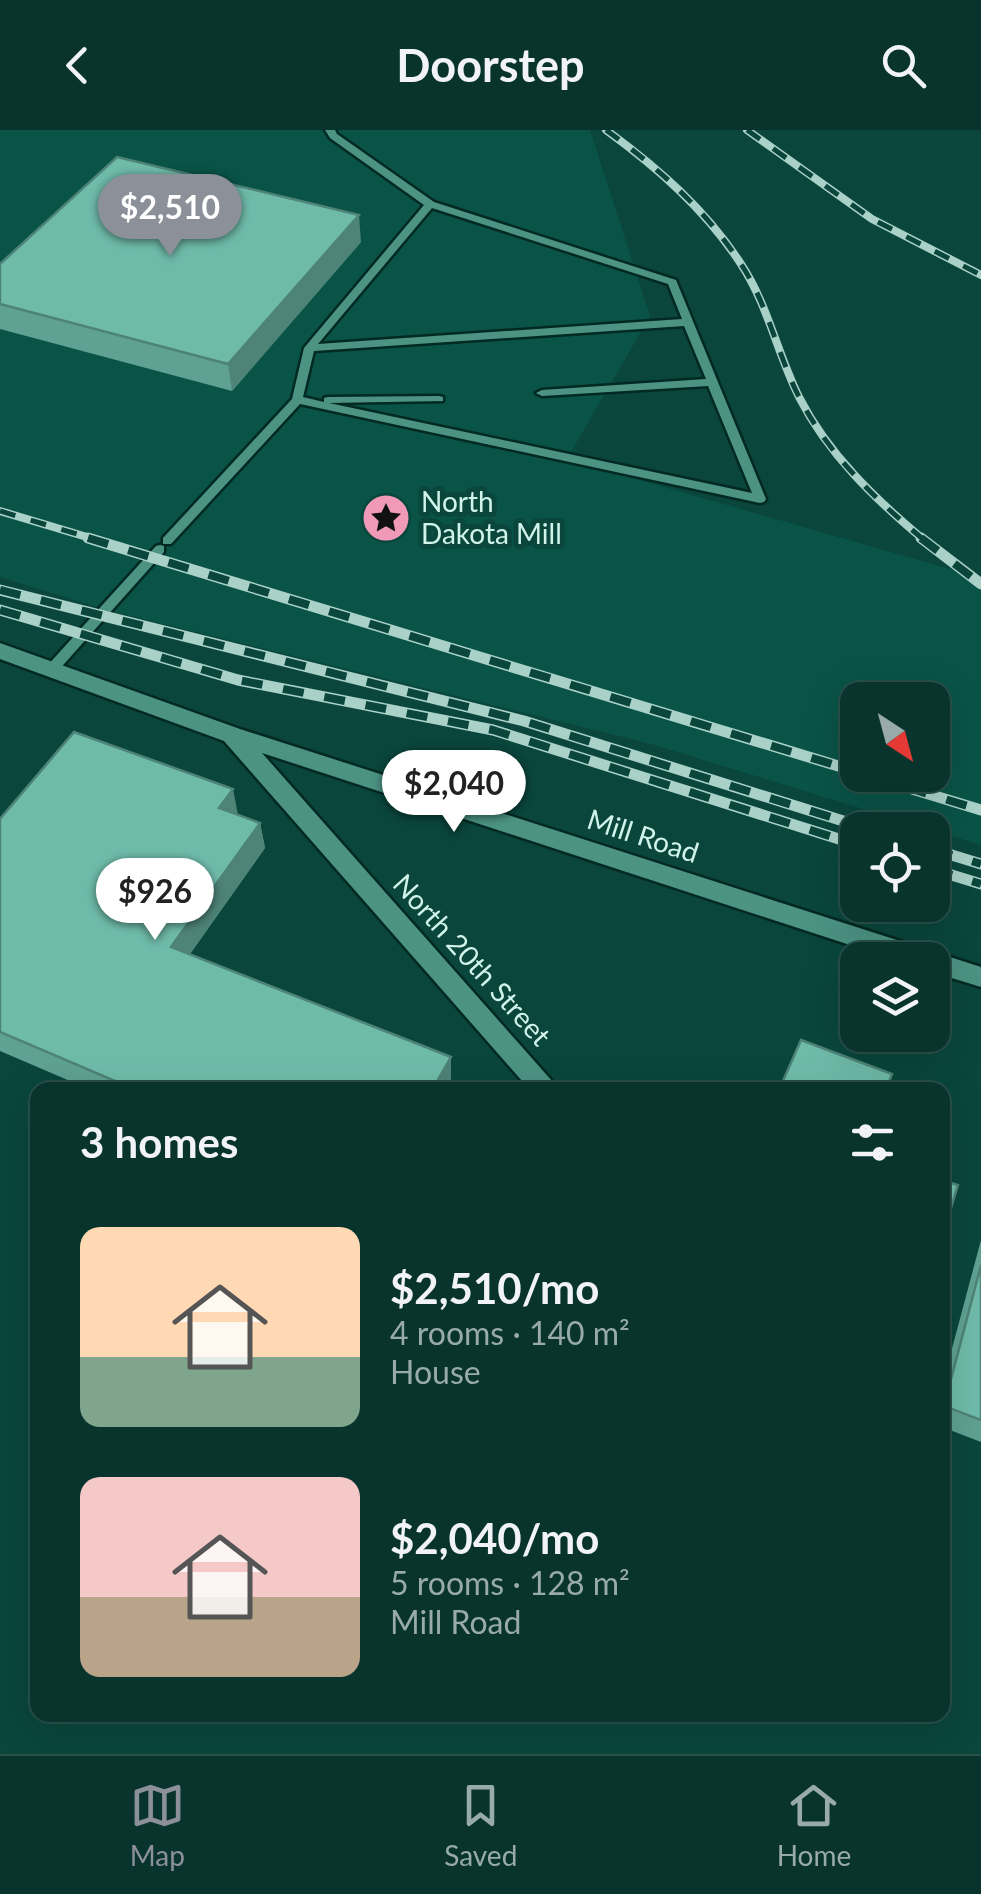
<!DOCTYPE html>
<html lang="en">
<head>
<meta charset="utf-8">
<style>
  body { margin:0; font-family:Lato,sans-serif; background:#163f39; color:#f1f3f6; height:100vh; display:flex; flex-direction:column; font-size:38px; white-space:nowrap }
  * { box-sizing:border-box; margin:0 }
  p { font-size:32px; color:#98aaaa }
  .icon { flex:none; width:55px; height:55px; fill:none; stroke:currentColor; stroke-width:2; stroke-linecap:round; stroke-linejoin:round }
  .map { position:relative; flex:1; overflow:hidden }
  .details { position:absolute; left:30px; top:952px; width:920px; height:640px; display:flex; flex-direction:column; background:#08342d; border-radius:20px; box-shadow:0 10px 40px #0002,0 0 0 2px #294f49 }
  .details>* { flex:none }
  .needle { width:65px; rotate:144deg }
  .tools { position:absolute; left:840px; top:552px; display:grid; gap:20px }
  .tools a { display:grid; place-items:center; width:110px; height:110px; border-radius:20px; background:#08342d; box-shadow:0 10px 40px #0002,0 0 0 2px #294f49; font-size:50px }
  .price { position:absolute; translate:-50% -85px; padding:0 22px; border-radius:35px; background:#fff; color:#222; font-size:32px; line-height:65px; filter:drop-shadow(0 2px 5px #0008) }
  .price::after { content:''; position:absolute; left:50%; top:60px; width:30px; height:22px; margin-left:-15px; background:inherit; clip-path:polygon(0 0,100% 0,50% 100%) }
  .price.selected { background:#8c9099; color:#fff }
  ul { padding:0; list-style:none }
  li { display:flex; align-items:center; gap:30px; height:250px; padding:0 50px }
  li span { display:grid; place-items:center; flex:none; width:280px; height:200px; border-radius:20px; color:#555 }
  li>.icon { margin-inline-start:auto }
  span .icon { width:120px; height:120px; fill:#fffc; stroke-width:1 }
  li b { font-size:42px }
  h2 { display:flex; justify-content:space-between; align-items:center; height:120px; padding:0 50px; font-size:42px }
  header { display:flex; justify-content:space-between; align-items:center; height:130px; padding:0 50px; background:#08342d; font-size:45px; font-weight:700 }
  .tab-bar { display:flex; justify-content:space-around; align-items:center; height:140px; border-top:2px solid #294f49; background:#08342d; font-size:28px; color:#98aaaa }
  .tab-bar a { display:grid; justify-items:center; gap:5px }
  .tab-bar .selected { color:#8c9099 }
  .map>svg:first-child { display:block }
</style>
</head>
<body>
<header><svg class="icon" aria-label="back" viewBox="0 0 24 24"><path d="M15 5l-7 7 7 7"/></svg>Doorstep<svg class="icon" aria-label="search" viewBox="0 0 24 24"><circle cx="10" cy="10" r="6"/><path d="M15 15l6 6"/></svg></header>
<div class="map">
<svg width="981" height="1624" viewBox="0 0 981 1624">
  <rect width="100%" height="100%" fill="#0a463c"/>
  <path fill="#0a5347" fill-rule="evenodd" d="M 0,0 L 590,0 L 650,186 L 567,329 L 981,448 L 981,715 L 651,614 L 107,480 L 0,447 ZM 858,570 L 932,570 L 932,645 L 858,645 Z"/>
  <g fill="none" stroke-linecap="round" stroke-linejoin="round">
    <g stroke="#022a23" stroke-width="5">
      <g id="service">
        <path d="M 325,0 L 335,0 L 337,4 L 434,72 L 676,150 L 766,369 L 764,372 L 760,373 L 300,274 L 171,414 L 163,414 L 163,408 L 292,269 L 304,218 L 424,75 L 330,8 ZM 432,78 L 668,154 L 682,189 L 318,214 ZM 684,196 L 706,249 L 542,260 L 536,263 L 542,266 L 708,256 L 752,363 L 329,273 L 443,271 L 443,267 L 439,266 L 328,267 L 324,268 L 324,272 L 303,267 L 314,221 Z"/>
        <path d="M 160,415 L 164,416 L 164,422 L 56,543 L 46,543 L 44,540 L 46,537 L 156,416 Z"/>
      </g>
    </g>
    <g stroke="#022a23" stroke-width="5">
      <path id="minor" d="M 0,513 L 240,599 L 981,837 L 981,857 L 932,842 L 932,830 L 896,830 L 262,623 L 560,960 L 530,960 L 224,611 L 0,529 Z"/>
    </g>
    <use href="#service" fill="#4c9384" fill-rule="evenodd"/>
    <use href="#minor" fill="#4c9384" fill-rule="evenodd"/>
    <g stroke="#a9d1c8" stroke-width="8">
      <g id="rail-far1">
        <path d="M 606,0 C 658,38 706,80 741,134 C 768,175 777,223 799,267 C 828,324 875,369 924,410"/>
        <path d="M 747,0 L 872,89 L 981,145"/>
        <path d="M 0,381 L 97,410"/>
      </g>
    </g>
    <g stroke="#a9d1c8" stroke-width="11">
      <g id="rail">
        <path d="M 88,408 L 858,642"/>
        <path d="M 921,408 L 981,454"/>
        <path d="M 0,460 L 524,591 L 872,700"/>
        <path d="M 0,480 L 238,550 L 493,600 L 858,715"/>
        <path d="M 866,645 L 981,680"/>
        <path d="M 932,719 L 981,734"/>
        <path d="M 932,739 L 981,754"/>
      </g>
    </g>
    <use href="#rail-far1" stroke="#0a463c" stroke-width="5" stroke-dasharray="16" stroke-linecap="butt"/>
    <use href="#rail" stroke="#0a463c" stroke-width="8" stroke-dasharray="21" stroke-linecap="butt"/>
  </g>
  <g fill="#5fa192">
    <path d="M 361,112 L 232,261 L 0,199 L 0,134 Z"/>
    <path d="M 238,684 L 260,693 L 265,718 L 190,824 L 451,951 L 446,960 L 91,960 L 0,921 L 0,689 Z"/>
    <path d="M 981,1110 L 981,1312 L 942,1297 L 942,1256 Z"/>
  </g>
  <g fill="#4e8377">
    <path d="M 359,85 L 361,112 L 232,261 L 228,234 Z"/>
    <path d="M 233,659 L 238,685 L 219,678 Z"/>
    <path d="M 260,693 L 265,718 L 178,841 L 171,817 Z"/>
    <path d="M 451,927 L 451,951 L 446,960 L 432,960 Z"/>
  </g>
  <g fill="#6fbbaa" stroke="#4e8377" stroke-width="2.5">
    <path d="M 117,27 L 359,85 L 228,234 L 0,174 L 0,134 Z"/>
    <path d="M 74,602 L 233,659 L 219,678 L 260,693 L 171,817 L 451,927 L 432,960 L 136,960 L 0,902 L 0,689 Z"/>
    <path d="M 801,910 L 892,944 L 886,960 L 779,960 Z"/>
    <path d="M 942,1050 L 958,1055 L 942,1107 Z"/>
    <path d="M 981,1135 L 981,1290 L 944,1276 Z"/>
  </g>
  <defs>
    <g id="sight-disc" transform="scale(2.5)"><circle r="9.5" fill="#f09ab7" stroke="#0a463c"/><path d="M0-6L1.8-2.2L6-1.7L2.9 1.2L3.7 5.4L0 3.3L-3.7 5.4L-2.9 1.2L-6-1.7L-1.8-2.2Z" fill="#111"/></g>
  </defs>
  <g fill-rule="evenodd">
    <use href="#sight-disc" x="386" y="388"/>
  </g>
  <g text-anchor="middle" stroke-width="10" stroke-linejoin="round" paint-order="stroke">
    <g font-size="28" fill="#d0f3ea" stroke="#0a463c" text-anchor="start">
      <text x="421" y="382">North<tspan x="421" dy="32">Dakota Mill</tspan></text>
    </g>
    <g font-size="28" fill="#d0f3ea" stroke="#0a463c">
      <text transform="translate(643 706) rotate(18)" y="10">Mill Road</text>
      <text transform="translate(472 830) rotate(48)" y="10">North 20th Street</text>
    </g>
  </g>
</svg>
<div class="tools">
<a><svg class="needle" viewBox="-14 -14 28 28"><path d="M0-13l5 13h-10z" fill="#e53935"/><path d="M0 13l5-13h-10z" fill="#98aaaa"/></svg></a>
<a><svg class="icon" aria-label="locate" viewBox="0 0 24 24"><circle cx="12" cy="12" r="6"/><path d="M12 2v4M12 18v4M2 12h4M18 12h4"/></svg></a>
<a><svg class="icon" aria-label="layers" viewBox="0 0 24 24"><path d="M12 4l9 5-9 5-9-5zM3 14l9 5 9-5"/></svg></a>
</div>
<b class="price selected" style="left:170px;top:129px">$2,510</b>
<b class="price" style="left:454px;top:705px">$2,040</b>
<b class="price" style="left:155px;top:813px">$926</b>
<section class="details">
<h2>3 homes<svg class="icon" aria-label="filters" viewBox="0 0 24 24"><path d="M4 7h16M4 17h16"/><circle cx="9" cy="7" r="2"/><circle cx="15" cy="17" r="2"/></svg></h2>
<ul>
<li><span style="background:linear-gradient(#ffd9b3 65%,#7fa58c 0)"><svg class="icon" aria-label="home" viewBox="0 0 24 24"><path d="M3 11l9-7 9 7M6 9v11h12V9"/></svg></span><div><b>$2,510/mo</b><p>4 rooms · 140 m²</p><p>House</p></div></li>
<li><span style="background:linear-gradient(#f6c9c9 60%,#b9a48a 0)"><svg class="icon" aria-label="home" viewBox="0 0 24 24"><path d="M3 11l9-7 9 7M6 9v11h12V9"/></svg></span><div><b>$2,040/mo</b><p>5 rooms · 128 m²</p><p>Mill Road</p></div></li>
</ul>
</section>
</div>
<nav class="tab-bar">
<a class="selected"><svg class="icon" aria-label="map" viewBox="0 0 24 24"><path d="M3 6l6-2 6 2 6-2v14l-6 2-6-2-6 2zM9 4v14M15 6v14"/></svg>Map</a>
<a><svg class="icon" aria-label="saved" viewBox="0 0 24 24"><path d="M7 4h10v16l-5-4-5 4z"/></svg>Saved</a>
<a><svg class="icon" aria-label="home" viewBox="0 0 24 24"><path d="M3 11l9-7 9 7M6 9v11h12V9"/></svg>Home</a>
</nav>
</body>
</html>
